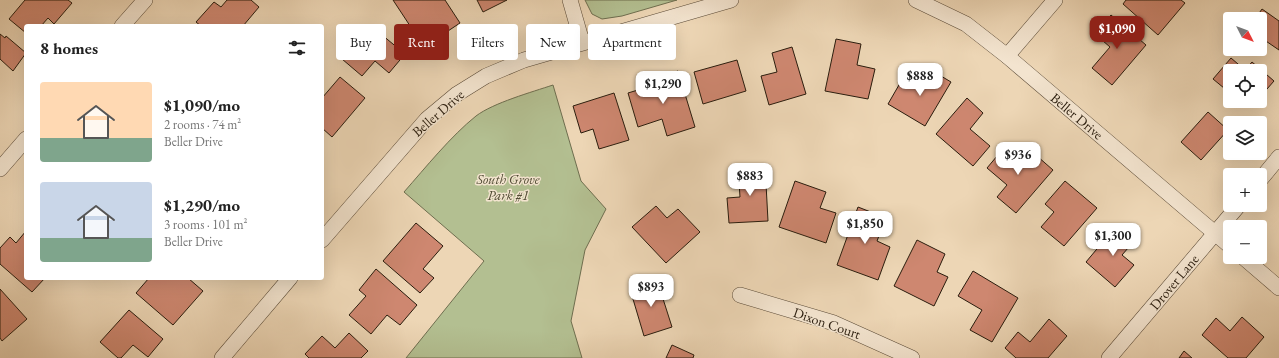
<!DOCTYPE html>
<html lang="en">
<head>
<meta charset="utf-8">
<style>
  body { margin:0; font-family:"EB Garamond",serif; background:#f6f6f6; color:#222; height:100vh; display:flex; flex-direction:column; font-size:15px; white-space:nowrap }
  * { box-sizing:border-box; margin:0 }
  p { font-size:13px; color:#767676 }
  .icon { flex:none; width:22px; height:22px; fill:none; stroke:currentColor; stroke-width:2; stroke-linecap:round; stroke-linejoin:round }
  .map { position:relative; flex:1; overflow:hidden }
  .details { position:absolute; left:24px; top:24px; width:300px; height:256px; display:flex; flex-direction:column; background:#fff; border-radius:4px; box-shadow:0 4px 16px #0002 }
  .details>* { flex:none }
  .guide { position:absolute; left:336px; top:24px; width:380px; height:36px; display:flex; gap:8px }
  .needle { width:26px; rotate:132deg }
  .fabs { position:absolute; left:1223px; top:12px; display:grid; gap:8px }
  .fabs a { display:grid; place-items:center; width:44px; height:44px; border-radius:4px; background:#fff; box-shadow:0 4px 16px #0002; font-size:20px }
  .price { position:absolute; translate:-50% -34px; padding:0 9px; border-radius:8px; background:#fff; color:#222; font-size:13px; line-height:26px; filter:drop-shadow(0 1px 2px #0008) }
  .price::after { content:''; position:absolute; left:50%; top:24px; width:12px; height:9px; margin-left:-6px; background:inherit; clip-path:polygon(0 0,100% 0,50% 100%) }
  .price.selected { background:#8f2418; color:#fff }
  ul { padding:0; list-style:none }
  li { display:flex; align-items:center; gap:12px; height:100px; padding:0 16px }
  li span { display:grid; place-items:center; flex:none; width:112px; height:80px; border-radius:4px; color:#555 }
  li>.icon { margin-inline-start:auto }
  span .icon { width:48px; height:48px; fill:#fffc; stroke-width:1 }
  li b { font-size:17px }
  h2 { display:flex; justify-content:space-between; align-items:center; height:48px; padding:0 16px; font-size:17px }
  .pill { padding:0 14px; border-radius:4px; background:#fff; box-shadow:0 4px 16px #0002; font-size:14px; line-height:36px }
  .pill.selected { background:#8f2418; color:#fff }
  .map>svg:first-child { display:block }
</style>
</head>
<body>
<div class="map">
<svg width="1279" height="358" viewBox="0 0 1279 358">
  <rect width="100%" height="100%" fill="#edd6b5"/>
  <filter id="stains"><feTurbulence type="fractalNoise" baseFrequency=".005" numOctaves="4"/><feColorMatrix values="0 0 0 0 .2 0 0 0 0 .09 0 0 0 0 .02 0 0 0 .5 -.17"/></filter>
  <radialGradient id="worn" r=".72"><stop offset=".6" stop-color="#630" stop-opacity="0"/><stop offset="1" stop-color="#630" stop-opacity=".3"/></radialGradient>
  <g fill="#b3bf91" stroke="#6e6e4f">
    <path d="M 585,0 L 677,0 L 622,16 L 602,19 L 592,14 Z"/>
    <path d="M 553,85 L 581,181 L 606,209 L 585,250 L 571,321 L 582,358 L 406,358 L 484,261 L 404,192 C 426,167 451,136 476,116 C 493,103 532,92 553,85 Z"/>
  </g>
  <g fill="#ce8770" stroke="#291c0d">
    <path d="M 25,0 L 68,0 L 72,3 L 54,24 L 48,18 L 41,26 L 26,26 L 26,33 L 9,19 Z"/>
    <path d="M 227,0 L 251,0 L 259,7 L 243,26 L 201,26 L 196,22 L 214,2 L 221,7 Z"/>
    <path d="M 393,0 L 445,0 L 460,23 L 436,39 L 432,33 L 420,41 Z"/>
    <path d="M 477,0 L 507,0 L 483,12 Z"/>
    <path d="M 1126,0 L 1181,0 L 1185,3 L 1158,35 L 1123,4 Z"/>
    <path d="M 1262,9 L 1279,21 L 1279,50 L 1260,37 L 1260,19 L 1255,19 Z"/>
    <path d="M 1111,15 L 1146,45 L 1112,85 L 1092,68 L 1110,47 L 1095,34 Z"/>
    <path d="M 370,25 L 405,54 L 389,73 L 375,61 L 362,76 L 342,59 Z"/>
    <path d="M 0,34 L 5,38 L 6,36 L 26,53 L 13,71 L 0,59 Z"/>
    <path d="M 836,39 L 861,44 L 857,65 L 875,69 L 868,99 L 825,91 Z"/>
    <path d="M 792,47 L 806,94 L 769,105 L 761,76 L 777,72 L 772,53 Z"/>
    <path d="M 1231,58 L 1245,70 L 1252,62 L 1274,81 L 1260,97 L 1260,71 L 1230,71 L 1230,93 L 1213,79 Z"/>
    <path d="M 737,60 L 746,91 L 703,104 L 694,72 Z"/>
    <path d="M 931,70 L 951,82 L 925,126 L 888,104 L 903,78 L 920,88 Z"/>
    <path d="M 678,71 L 695,127 L 667,136 L 662,119 L 638,127 L 628,93 L 661,83 L 659,77 Z"/>
    <path d="M 340,77 L 365,98 L 332,137 L 322,128 L 322,98 Z"/>
    <path d="M 614,93 L 629,140 L 599,149 L 593,129 L 581,133 L 573,106 Z"/>
    <path d="M 967,98 L 983,113 L 970,129 L 990,146 L 973,166 L 936,134 Z"/>
    <path d="M 1239,101 L 1250,101 L 1246,106 Z"/>
    <path d="M 1208,112 L 1228,130 L 1201,160 L 1181,142 Z"/>
    <path d="M 1008,143 L 1031,163 L 1037,156 L 1053,170 L 1016,213 L 997,197 L 1007,185 L 987,168 Z"/>
    <path d="M 765,165 L 768,221 L 729,223 L 727,198 L 740,197 L 738,167 Z"/>
    <path d="M 795,181 L 826,192 L 820,208 L 836,213 L 826,243 L 779,227 Z"/>
    <path d="M 1065,181 L 1097,208 L 1064,246 L 1041,227 L 1054,212 L 1045,204 Z"/>
    <path d="M 656,206 L 667,218 L 678,209 L 700,232 L 666,263 L 632,227 Z"/>
    <path d="M 858,207 L 886,218 L 877,241 L 890,247 L 878,280 L 837,265 Z"/>
    <path d="M 416,223 L 443,246 L 423,269 L 434,278 L 420,293 L 383,261 Z"/>
    <path d="M 1117,225 L 1135,240 L 1122,255 L 1134,265 L 1115,287 L 1086,262 Z"/>
    <path d="M 26,231 L 26,278 L 45,278 L 32,292 L 0,264 L 0,248 L 10,237 L 16,243 Z"/>
    <path d="M 917,240 L 945,254 L 937,272 L 948,277 L 934,306 L 894,286 Z"/>
    <path d="M 376,269 L 417,305 L 400,325 L 387,315 L 371,334 L 349,315 L 366,296 L 359,290 Z"/>
    <path d="M 973,271 L 1018,298 L 992,342 L 970,330 L 982,310 L 958,296 Z"/>
    <path d="M 149,278 L 169,278 L 171,280 L 173,278 L 188,278 L 203,291 L 173,325 L 136,293 Z"/>
    <path d="M 657,280 L 672,327 L 644,336 L 630,289 Z"/>
    <path d="M 0,289 L 27,319 L 2,341 L 0,338 Z"/>
    <path d="M 129,310 L 163,339 L 148,357 L 133,345 L 121,358 L 118,358 L 100,342 Z"/>
    <path d="M 1242,317 L 1264,337 L 1246,358 L 1228,358 L 1202,335 L 1216,318 L 1230,331 Z"/>
    <path d="M 1049,319 L 1067,336 L 1048,358 L 1016,358 L 1005,348 L 1018,332 L 1030,342 Z"/>
    <path d="M 349,333 L 368,351 L 361,358 L 309,358 L 305,354 L 322,336 L 335,348 Z"/>
    <path d="M 672,345 L 694,355 L 693,358 L 666,358 Z"/>
    <path d="M 1184,351 L 1192,358 L 1179,358 Z"/>
  </g>
  <g fill="none" stroke-linecap="round" stroke-linejoin="round">
    <g stroke="#5a4a37" stroke-width="16">
      <g id="street">
        <path d="M 570,0 L 582,42"/>
        <path d="M 916,0 L 966,24 L 1007,56 L 1230,246"/>
        <path d="M 122,26 L 145,0"/>
        <path d="M 1007,56 L 1055,0"/>
        <path d="M 0,169 L 26,139"/>
        <path d="M 1260,180 L 1279,157"/>
        <path d="M 322,240 L 427,119 L 457,94 L 486,76 L 524,60 L 731,0"/>
        <path d="M 1243,257 L 1279,288"/>
        <path d="M 740,295 L 834,323 L 912,358"/>
        <path d="M 222,358 L 290,278"/>
        <path d="M 1109,358 L 1239,205"/>
      </g>
    </g>
    <use href="#street" stroke="#f3e4cf" stroke-width="15"/>
  </g>
  <g text-anchor="middle" stroke-width="3" stroke-linejoin="round" paint-order="stroke">
    <g font-size="14" fill="#291c0d" stroke="#f3e4cf">
      <text transform="translate(438 113) rotate(-41)" y="5">Beller Drive</text>
      <text transform="translate(1077 116) rotate(40)" y="5">Beller Drive</text>
      <text transform="translate(1174 282) rotate(-50)" y="5">Drover Lane</text>
      <text transform="translate(827 323) rotate(19)" y="5">Dixon Court</text>
    </g>
    <g font-size="14" font-style="italic" fill="#524d35" stroke="#f3e4cf">
      <text x="508" y="184">South Grove<tspan x="508" dy="16">Park #1</tspan></text>
    </g>
  </g>
  <rect width="100%" height="100%" filter="url(#stains)"/>
  <rect width="100%" height="100%" fill="url(#worn)"/>
</svg>
<div class="fabs">
<a><svg class="needle" viewBox="-14 -14 28 28"><path d="M0-13l5 13h-10z" fill="#e53935"/><path d="M0 13l5-13h-10z" fill="#767676"/></svg></a>
<a><svg class="icon" aria-label="locate" viewBox="0 0 24 24"><circle cx="12" cy="12" r="6"/><path d="M12 2v4M12 18v4M2 12h4M18 12h4"/></svg></a>
<a><svg class="icon" aria-label="layers" viewBox="0 0 24 24"><path d="M12 4l9 5-9 5-9-5zM3 14l9 5 9-5"/></svg></a>
<a>+</a>
<a>−</a>
</div>
<b class="price selected" style="left:1117px;top:50px">$1,090</b>
<b class="price" style="left:920px;top:97px">$888</b>
<b class="price" style="left:663px;top:105px">$1,290</b>
<b class="price" style="left:1018px;top:176px">$936</b>
<b class="price" style="left:750px;top:197px">$883</b>
<b class="price" style="left:865px;top:245px">$1,850</b>
<b class="price" style="left:1113px;top:257px">$1,300</b>
<b class="price" style="left:651px;top:308px">$893</b>
<div class="guide">
<a class="pill">Buy</a>
<a class="pill selected">Rent</a>
<a class="pill">Filters</a>
<a class="pill">New</a>
<a class="pill">Apartment</a>
</div>
<section class="details">
<h2>8 homes<svg class="icon" aria-label="filters" viewBox="0 0 24 24"><path d="M4 7h16M4 17h16"/><circle cx="9" cy="7" r="2"/><circle cx="15" cy="17" r="2"/></svg></h2>
<ul>
<li><span style="background:linear-gradient(#ffd9b3 70%,#7fa58c 0)"><svg class="icon" aria-label="home" viewBox="0 0 24 24"><path d="M3 11l9-7 9 7M6 9v11h12V9"/></svg></span><div><b>$1,090/mo</b><p>2 rooms · 74 m²</p><p>Beller Drive</p></div></li>
<li><span style="background:linear-gradient(#c9d6e8 70%,#7fa58c 0)"><svg class="icon" aria-label="home" viewBox="0 0 24 24"><path d="M3 11l9-7 9 7M6 9v11h12V9"/></svg></span><div><b>$1,290/mo</b><p>3 rooms · 101 m²</p><p>Beller Drive</p></div></li>
</ul>
</section>
</div>
</body>
</html>
